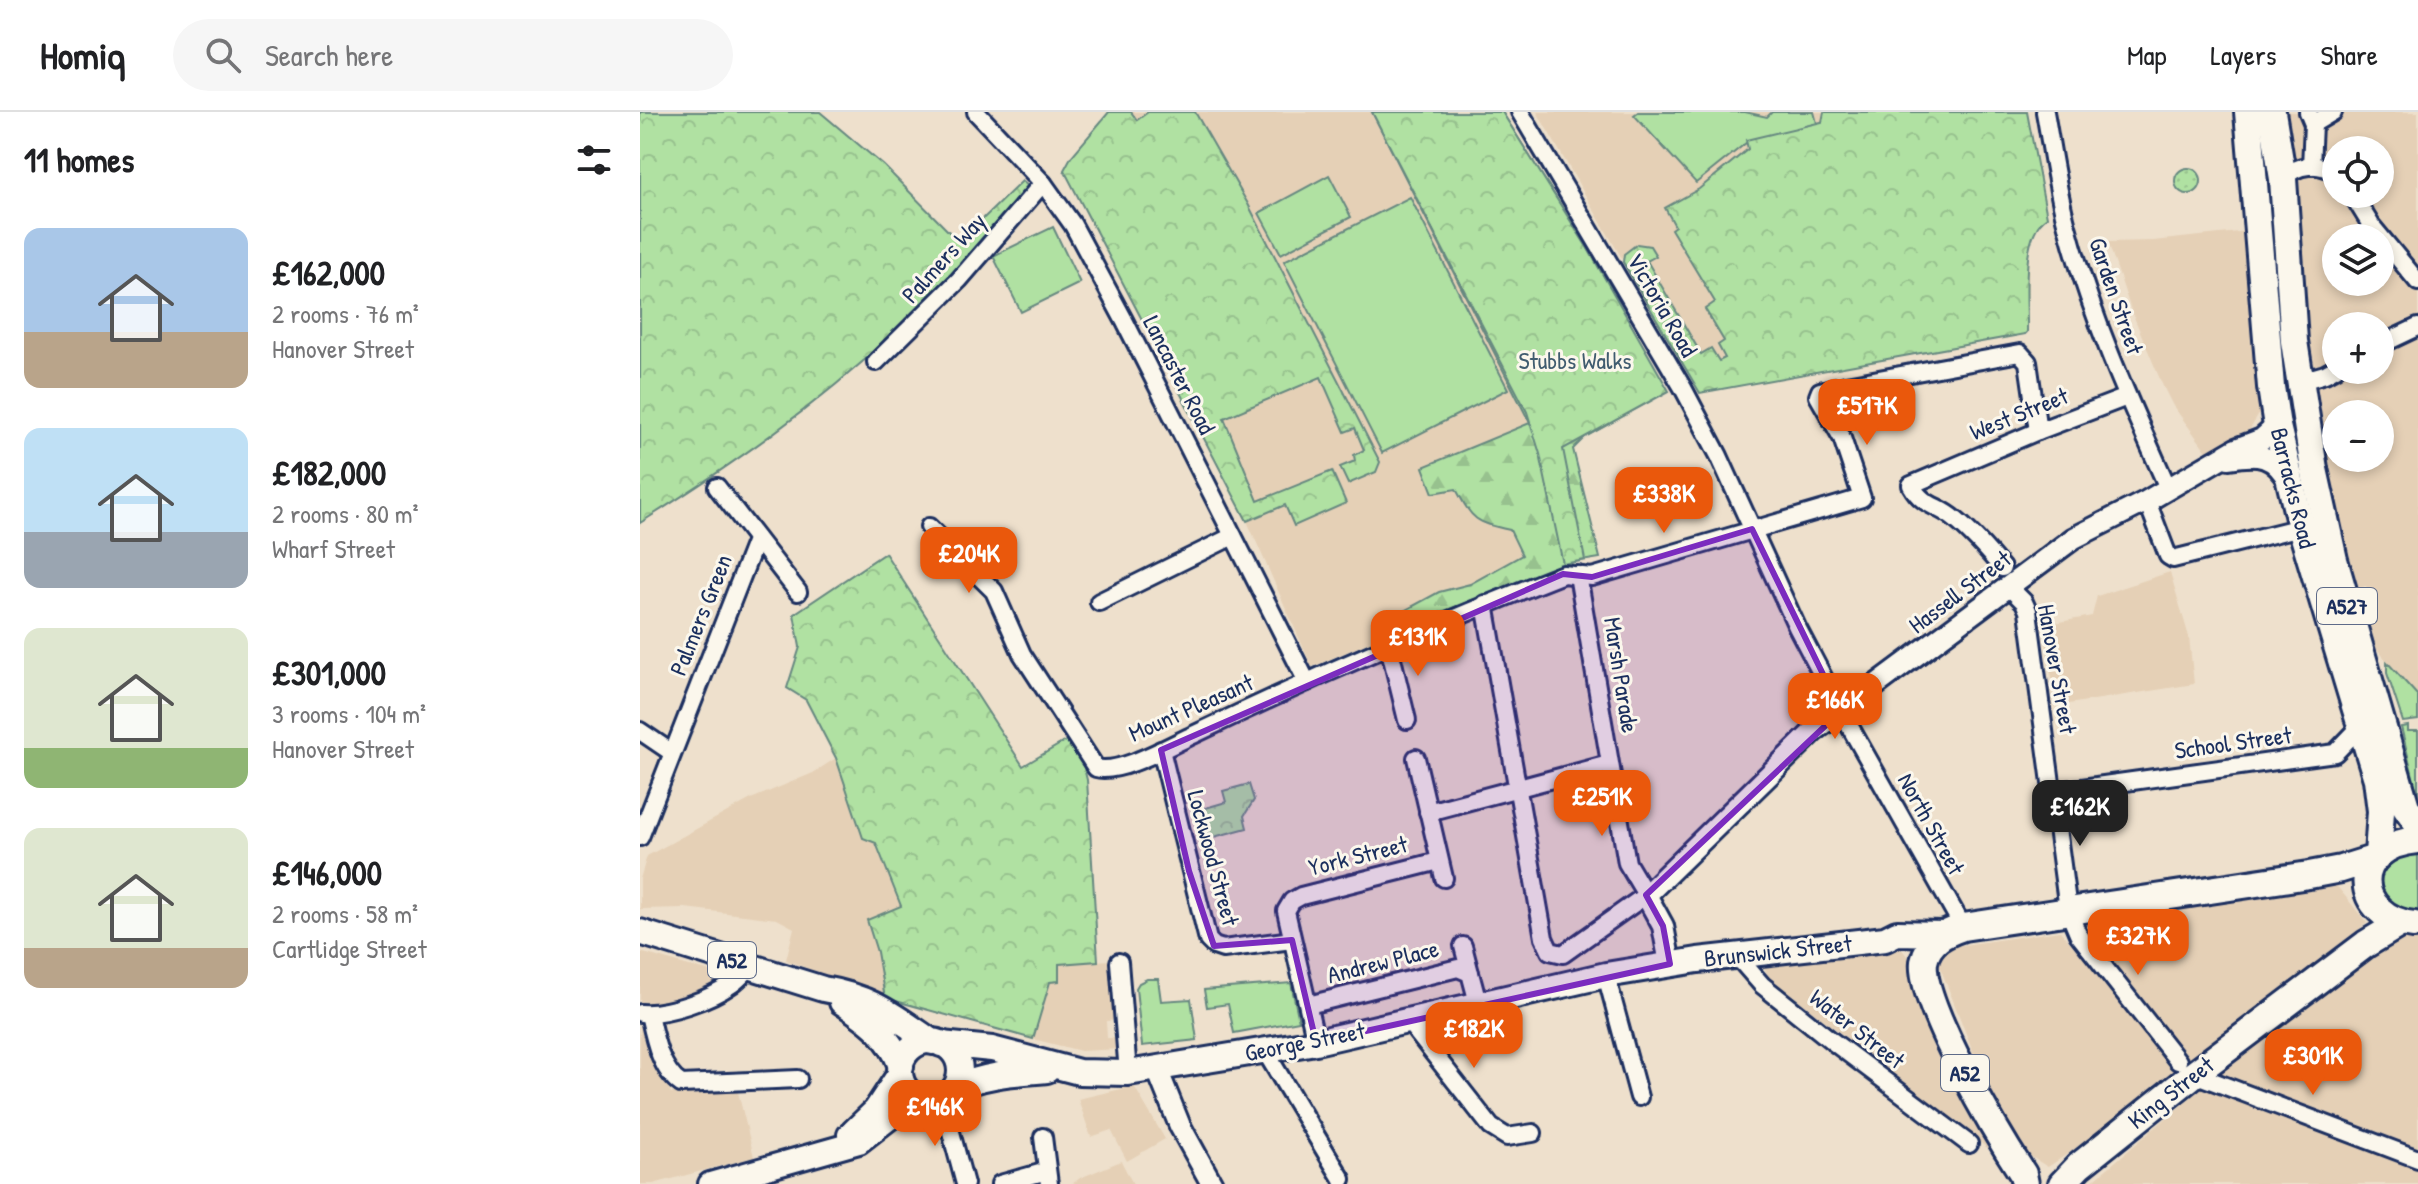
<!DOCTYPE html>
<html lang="en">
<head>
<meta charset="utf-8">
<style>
  body { margin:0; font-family:"Patrick Hand",sans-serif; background:#f6f6f6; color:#202124; height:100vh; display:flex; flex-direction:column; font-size:30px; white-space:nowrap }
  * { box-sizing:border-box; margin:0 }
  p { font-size:26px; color:#757577 }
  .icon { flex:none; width:44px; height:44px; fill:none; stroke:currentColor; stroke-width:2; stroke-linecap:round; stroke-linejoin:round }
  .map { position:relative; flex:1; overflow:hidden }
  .details { display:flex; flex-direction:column; background:#fff; width:640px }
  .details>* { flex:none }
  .tools { position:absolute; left:1682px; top:24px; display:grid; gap:16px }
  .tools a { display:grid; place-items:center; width:72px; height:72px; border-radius:50%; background:#fff; box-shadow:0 4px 12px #0003; font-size:40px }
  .price { position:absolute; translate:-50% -68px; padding:0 18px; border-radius:16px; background:#ea580c; color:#fff; font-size:26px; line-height:52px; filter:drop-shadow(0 2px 4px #0008) }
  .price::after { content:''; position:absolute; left:50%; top:48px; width:24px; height:18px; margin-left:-12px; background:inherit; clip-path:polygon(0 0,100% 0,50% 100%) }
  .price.on { background:#222; color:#fff }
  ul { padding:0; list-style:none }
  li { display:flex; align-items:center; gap:24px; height:200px; padding:0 24px }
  li span { display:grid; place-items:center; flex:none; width:224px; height:160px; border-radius:16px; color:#555 }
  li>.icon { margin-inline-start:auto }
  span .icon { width:96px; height:96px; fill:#fffc; stroke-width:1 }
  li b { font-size:34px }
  h2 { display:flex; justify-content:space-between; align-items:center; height:96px; padding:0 24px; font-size:34px }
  header { display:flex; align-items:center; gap:48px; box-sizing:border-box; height:112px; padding:0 40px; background:#fff; border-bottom:2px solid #e0e0e0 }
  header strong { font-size:38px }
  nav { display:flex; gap:44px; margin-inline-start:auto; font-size:28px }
  .search { width:560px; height:72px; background:#f6f6f6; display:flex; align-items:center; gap:20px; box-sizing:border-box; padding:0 28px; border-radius:44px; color:#757577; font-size:30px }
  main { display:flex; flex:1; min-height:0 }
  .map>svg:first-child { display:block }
</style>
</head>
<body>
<header>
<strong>Homiq</strong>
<div class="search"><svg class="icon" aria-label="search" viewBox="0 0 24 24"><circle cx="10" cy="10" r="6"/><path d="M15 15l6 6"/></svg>Search here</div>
<nav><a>Map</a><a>Layers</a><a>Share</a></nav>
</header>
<main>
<section class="details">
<h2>11 homes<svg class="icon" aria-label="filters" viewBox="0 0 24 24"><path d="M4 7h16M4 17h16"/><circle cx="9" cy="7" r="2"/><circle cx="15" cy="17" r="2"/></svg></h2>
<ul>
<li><span style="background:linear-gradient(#a9c7e8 65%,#b9a48a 0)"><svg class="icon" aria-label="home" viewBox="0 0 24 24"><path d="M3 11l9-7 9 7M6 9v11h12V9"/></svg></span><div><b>£162,000</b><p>2 rooms · 76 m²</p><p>Hanover Street</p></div></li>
<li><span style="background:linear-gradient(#bfe0f5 65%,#9aa5b1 0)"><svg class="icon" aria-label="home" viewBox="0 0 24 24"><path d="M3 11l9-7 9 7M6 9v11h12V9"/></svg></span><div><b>£182,000</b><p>2 rooms · 80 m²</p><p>Wharf Street</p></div></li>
<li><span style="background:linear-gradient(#dfe7d0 75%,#8fb573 0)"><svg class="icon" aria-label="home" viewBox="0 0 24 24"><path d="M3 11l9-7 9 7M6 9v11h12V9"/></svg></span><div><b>£301,000</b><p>3 rooms · 104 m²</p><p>Hanover Street</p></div></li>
<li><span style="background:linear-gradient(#dfe7d0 75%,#b9a48a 0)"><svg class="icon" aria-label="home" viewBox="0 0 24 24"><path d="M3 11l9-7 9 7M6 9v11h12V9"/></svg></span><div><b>£146,000</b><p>2 rooms · 58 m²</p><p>Cartlidge Street</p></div></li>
</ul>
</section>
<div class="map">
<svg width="1778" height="1072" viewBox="0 0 1778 1072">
  <defs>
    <pattern id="forest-firs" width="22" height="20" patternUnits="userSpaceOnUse" patternTransform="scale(2)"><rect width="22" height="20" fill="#b0e1a2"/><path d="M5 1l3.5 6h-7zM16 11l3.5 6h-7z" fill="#97c18e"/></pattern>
    <pattern id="park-crowns" width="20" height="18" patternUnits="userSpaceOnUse" patternTransform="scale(2)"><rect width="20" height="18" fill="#b0e1a2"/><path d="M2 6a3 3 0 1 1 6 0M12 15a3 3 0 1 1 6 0" fill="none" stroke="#97c18e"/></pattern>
    <pattern id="garden-dots" width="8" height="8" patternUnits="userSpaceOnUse" patternTransform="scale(2)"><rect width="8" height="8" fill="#b0e1a2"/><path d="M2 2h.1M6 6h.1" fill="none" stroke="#97c18e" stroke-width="1.8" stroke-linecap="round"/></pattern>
  </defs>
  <rect width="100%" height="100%" fill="#eee0cc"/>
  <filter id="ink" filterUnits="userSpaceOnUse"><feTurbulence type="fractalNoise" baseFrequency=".0125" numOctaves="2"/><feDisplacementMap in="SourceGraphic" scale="16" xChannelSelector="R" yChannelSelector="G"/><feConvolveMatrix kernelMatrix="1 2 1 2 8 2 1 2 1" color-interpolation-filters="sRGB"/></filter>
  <g filter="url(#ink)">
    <g fill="#e5d0b6" fill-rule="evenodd">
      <path d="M 469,0 L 732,0 L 887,300 L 923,452 L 764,515 L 672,555 L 607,409 L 424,58 L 431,45 Z"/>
      <path d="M 897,0 L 1387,0 L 1407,105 L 1395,117 L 1389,134 L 1387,220 L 1385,222 L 1060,281 Z"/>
      <path d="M 1632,0 L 1778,0 L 1778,586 L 1732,531 L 1724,508 L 1728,483 L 1726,474 L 1703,481 ZM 1696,38 L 1740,38 L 1740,82 L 1696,82 ZM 1696,126 L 1740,126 L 1740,170 L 1696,170 ZM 1696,214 L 1740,214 L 1740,258 L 1696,258 ZM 1696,302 L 1740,302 L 1740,346 L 1696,346 Z"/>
      <path d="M 1608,119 L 1623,296 L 1610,317 L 1568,341 L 1533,294 L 1522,272 L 1491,198 L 1468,130 L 1513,129 Z"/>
      <path d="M 1530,460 L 1549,525 L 1554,572 L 1416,594 L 1404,513 L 1452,504 L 1457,484 Z"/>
      <path d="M 196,646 L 223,726 L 236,731 L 261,794 L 227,808 L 237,840 L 245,886 L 146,848 L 154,816 L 137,807 L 45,796 L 0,797 L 0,767 L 7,744 L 111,687 L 173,661 Z"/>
      <path d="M 1696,773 L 1727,811 L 1547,951 L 1449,825 L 1445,816 L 1449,808 Z"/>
      <path d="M 1420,819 L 1481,888 L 1536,960 L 1451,1026 L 1408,1055 L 1388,1043 L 1363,1007 L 1341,960 L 1298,850 L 1309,835 Z"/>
      <path d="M 1763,824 L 1778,826 L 1778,1036 L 1579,962 L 1743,834 Z"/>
      <path d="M 1260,835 L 1271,849 L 1320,972 L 1353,1034 L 1351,1039 L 1129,865 L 1122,852 Z"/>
      <path d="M 0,840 L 88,865 L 70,876 L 34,890 L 0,892 Z"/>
      <path d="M 471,848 L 478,908 L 466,909 L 467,926 L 479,926 L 479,937 L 441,939 L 393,927 L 410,870 L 419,851 Z"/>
      <path d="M 0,914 L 31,981 L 98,980 L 114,1045 L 13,1072 L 0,1072 Z"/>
      <path d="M 494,974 L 525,1027 L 487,1049 L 471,1018 L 451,1025 L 438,987 Z"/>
      <path d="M 1564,974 L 1778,1054 L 1778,1072 L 1449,1072 Z"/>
      <path d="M 481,1049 L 493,1072 L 432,1072 L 440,1066 Z"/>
    </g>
    <g fill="#b0e1a2" stroke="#668880" stroke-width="2">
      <path d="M 998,0 L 1105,0 L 1127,5 L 1132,0 L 1174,0 L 1177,11 L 1183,10 L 1106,31 L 1056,71 L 994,3 Z"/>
      <path d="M 689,63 L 711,105 L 641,142 L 619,101 Z"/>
      <path d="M 770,85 L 868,277 L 742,341 L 644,149 Z"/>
      <path d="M 413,115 L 440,171 L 381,200 L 353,144 Z"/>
      <path d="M 1747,550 L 1778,584 L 1778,608 L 1763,610 L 1747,561 Z"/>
      <path d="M 1768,614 L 1768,619 L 1778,619 L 1778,685 L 1761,615 Z"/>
      <path d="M 1768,742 L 1778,742 L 1778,802 C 1770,799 1760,798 1753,794 C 1724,776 1744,751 1768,742 Z"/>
      <path d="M 507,867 L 518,867 L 521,889 L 551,887 L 557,928 L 502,934 L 496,876 L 499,871 Z"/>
      <path d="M 651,871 L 659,909 L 594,921 L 588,892 L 567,895 L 564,878 Z"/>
    </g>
    <path fill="url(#forest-firs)" stroke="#668880" stroke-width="2" d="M 732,0 L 862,0 L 947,135 L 988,208 L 1010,289 L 945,325 L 933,337 L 960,446 L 923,452 L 764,515 L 762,500 L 799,480 L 830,472 L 882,443 L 870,418 C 835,410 833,409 816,377 L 793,381 L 783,355 L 890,311 Z"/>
    <g fill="url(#park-crowns)" stroke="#668880" stroke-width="2">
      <path d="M 0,0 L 180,0 L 244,54 L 319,130 L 382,69 L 388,74 C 344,125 301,175 253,222 C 176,295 89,355 0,411 Z"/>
      <path d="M 469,0 L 491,0 L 497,8 L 508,0 L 555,0 L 608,92 L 740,350 L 736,360 L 708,372 L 700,355 L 715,349 L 714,343 L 724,338 L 715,316 L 705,320 L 681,265 L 584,306 L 618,389 L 692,359 L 706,391 L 654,414 L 645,393 L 607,409 L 424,58 L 431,45 Z"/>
      <path d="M 732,0 L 862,0 L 947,135 L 1029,279 L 923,337 L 945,448 L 923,452 L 900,342 L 887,300 Z"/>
      <path d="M 1184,0 L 1387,0 L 1407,105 C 1379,123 1388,190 1387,220 L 1385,222 L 1060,281 L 983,150 L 984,142 L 997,132 L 1010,134 L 1016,144 L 1007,149 L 1061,242 L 1071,236 L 1079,249 L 1085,246 L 1078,233 L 1084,229 L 1065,197 L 1075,190 L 1031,117 L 1035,114 L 1025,96 L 1059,77 L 1108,37 L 1106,28 L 1182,10 Z"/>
      <path d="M 245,441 L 383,654 L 429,627 L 443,652 L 447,668 L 458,849 L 419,852 L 419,869 L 410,870 L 393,927 L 245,886 L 237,840 L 227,808 L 261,794 L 236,731 L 223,726 L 196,646 L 166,588 L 147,576 L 160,535 L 154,502 Z"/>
      <path d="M 609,672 L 614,688 L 604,704 L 607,716 L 570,726 L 562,697 L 586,690 L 583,679 Z"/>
    </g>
    <circle fill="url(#garden-dots)" stroke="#668880" stroke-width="2" cx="1548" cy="69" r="13"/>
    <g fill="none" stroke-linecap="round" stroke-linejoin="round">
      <g stroke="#1b2f5e" stroke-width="22">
        <g id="minor">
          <path d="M 336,0 L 403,71 L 433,113 L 484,208 L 667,570"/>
          <path d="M 880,0 L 1043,276 L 1079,344 L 1157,515 L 1201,599 L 1323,815"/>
          <path d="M 1405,0 C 1412,38 1417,77 1427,114 C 1451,205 1490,291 1528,376"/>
          <path d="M 1668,0 L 1673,12 L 1671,54"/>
          <path d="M 1673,12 L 1693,0"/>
          <path d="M 1643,67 C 1656,52 1680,49 1696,62"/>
          <path d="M 1712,82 L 1731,113 L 1778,170"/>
          <path d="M 1740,233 L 1778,215"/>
          <path d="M 236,250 L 319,168 L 403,71"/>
          <path d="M 1661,269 L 1685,262 L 1696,256"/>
          <path d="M 1206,273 L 1380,241 L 1388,250 L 1398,319"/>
          <path d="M 77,375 L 158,480"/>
          <path d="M 1507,389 L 1528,444 L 1533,447 L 1661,415"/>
          <path d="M 289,415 L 354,479 L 382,542 L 456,656 C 479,663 531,633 553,623 C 674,565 798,511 923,462 L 952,465 L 1222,386 L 1202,326 L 1178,284 L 1180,279 L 1197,275"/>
          <path d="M 1362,456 C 1348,439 1333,422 1316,408 C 1298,392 1284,396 1271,373 L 1398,319 L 1487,285"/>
          <path d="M 1370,476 L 1384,490 L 1388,499 L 1428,798 L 1438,822 L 1538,949"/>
          <path d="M 459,490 L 593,424"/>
          <path d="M 845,492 L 904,826 L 910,839 L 923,842 L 1006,783 L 987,751 L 938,463"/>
          <path d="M 749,534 L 767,608"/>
          <path d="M 0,619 L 31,640"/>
          <path d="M 521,638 L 568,828 L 574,834 L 583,837 L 652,828"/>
          <path d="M 776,646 L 804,766"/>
          <path d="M 1413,680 L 1695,641 L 1722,613"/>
          <path d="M 788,700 L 969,652"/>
          <path d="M 0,725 L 116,428"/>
          <path d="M 823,834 L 830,861"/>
          <path d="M 1091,845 L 1102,850 L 1122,873 L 1192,929 L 1329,1032"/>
          <path d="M 479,850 L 488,961"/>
          <path d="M 966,863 L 999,985"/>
          <path d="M 668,893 L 818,856 L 830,861 L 838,891"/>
          <path d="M 1,901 C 27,903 71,887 92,872 C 99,867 105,860 111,854"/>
          <path d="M 9,902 C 14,924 20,958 41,972 L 158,967"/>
          <path d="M 768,909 L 851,1015 L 867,1025 L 893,1021"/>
          <path d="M 676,930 L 646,799 L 652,789 L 661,784 L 799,749"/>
          <path d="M 625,939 L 702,1067"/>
          <path d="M 1554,962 L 1778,1047"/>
          <path d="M 300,988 L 308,1009 L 325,1072"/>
          <path d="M 403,1025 L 409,1072"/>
          <path d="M 360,1072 L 407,1059"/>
        </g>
      </g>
      <g stroke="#1b2f5e" stroke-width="26">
        <g id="tertiary">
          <path d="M 1589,346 C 1618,341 1634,342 1649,370"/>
          <path d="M 1030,852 L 1023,814 L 1006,783 L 1174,619 L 1434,426 L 1507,389 L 1596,337 L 1622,327 L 1632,318 L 1636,309"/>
          <path d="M 517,957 L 540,1014 L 572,1072"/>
        </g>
      </g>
      <g stroke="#1b2f5e" stroke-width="28">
        <g id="secondary">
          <path d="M 209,1023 L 235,998 L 260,960"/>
          <path d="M 70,1072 L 219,1030 L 264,995 L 287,989"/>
        </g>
      </g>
      <g stroke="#1b2f5e" stroke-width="30">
        <g id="primary">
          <path d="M 0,820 L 183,877 C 231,885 253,903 292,930"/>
          <path d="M 202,890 C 229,908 249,922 261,954"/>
          <circle cx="290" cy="959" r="30"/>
          <path d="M 301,932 L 352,937 L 439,960 L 488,961 L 676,930 L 966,863 L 1058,848 L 1245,827 L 1257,821 L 1303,822"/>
          <path d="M 315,976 C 346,962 374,961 407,958"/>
        </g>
      </g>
      <g stroke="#1b2f5e" stroke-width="32">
        <g id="trunk">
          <path d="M 1608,0 L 1631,275 L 1637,314 L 1661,415 L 1737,667 L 1741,699 L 1738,743"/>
          <path d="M 1632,0 L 1643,67 L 1654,229 L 1674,357 L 1694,448 L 1766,695 L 1778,712"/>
          <path d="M 1774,813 C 1714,806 1706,734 1778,728"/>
          <path d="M 1385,1072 L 1383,1062 C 1358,1024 1279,891 1284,850 C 1288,829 1305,821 1323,815 L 1669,763 L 1701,757 L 1733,747"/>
          <path d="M 1422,1072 L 1439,1054 L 1554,962 L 1726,832 L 1761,811"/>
        </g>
      </g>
      <use href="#minor" stroke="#fbf7ec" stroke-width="16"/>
      <use href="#tertiary" stroke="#fbf7ec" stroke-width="20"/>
      <use href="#secondary" stroke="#fbf7ec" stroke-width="22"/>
      <use href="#primary" stroke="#fbf7ec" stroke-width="24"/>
      <use href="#trunk" stroke="#fbf7ec" stroke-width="26"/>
    </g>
  </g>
  <path fill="#7b2cbf" fill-opacity="0.2" stroke="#7b2cbf" stroke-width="6" stroke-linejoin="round" d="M 1112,417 L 1201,599 L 1006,783 L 1023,814 L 1030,852 L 676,930 L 652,828 L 574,834 L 549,759 L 521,638 L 923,462 L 952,465 Z"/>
  <g text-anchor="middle" stroke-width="6" stroke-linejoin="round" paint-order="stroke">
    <g fill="#fbf7ec" stroke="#5e6b89" stroke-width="2">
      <rect x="1677" y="476" width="60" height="36" rx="6"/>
      <rect x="68" y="830" width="48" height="36" rx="6"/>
      <rect x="1301" y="943" width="48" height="36" rx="6"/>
    </g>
    <g font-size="22" font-weight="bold" fill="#1b2f5e">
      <text x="1707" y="502">A527</text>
      <text x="92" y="856">A52</text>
      <text x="1325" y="969">A52</text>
    </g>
    <g font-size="24" fill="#1b2f5e" stroke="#fbf7ec">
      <text transform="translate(304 146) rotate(-48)" y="8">Palmers Way</text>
      <text transform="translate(1476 184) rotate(71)" y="8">Garden Street</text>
      <text transform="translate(1022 193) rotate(60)" y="8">Victoria Road</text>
      <text transform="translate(539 263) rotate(63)" y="8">Lancaster Road</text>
      <text transform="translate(1379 302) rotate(-22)" y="8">West Street</text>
      <text transform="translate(1653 376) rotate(76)" y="8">Barracks Road</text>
      <text transform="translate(1320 480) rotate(-37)" y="8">Hassell Street</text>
      <text transform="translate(61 503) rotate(-68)" y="8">Palmers Green</text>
      <text transform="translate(1417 557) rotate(80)" y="8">Hanover Street</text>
      <text transform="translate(981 563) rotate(81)" y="8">Marsh Parade</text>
      <text transform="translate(551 596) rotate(-24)" y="8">Mount Pleasant</text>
      <text transform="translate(1593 631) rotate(-8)" y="8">School Street</text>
      <text transform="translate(1291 712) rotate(61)" y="8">North Street</text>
      <text transform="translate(718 744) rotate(-14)" y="8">York Street</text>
      <text transform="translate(573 746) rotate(75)" y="8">Lockwood Street</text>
      <text transform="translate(1138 839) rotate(-6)" y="8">Brunswick Street</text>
      <text transform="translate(743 850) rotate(-14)" y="8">Andrew Place</text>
      <text transform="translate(1217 917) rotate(38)" y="8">Water Street</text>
      <text transform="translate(665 930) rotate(-11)" y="8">George Street</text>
      <text transform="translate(1531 981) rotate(-38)" y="8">King Street</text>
    </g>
    <g font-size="24" fill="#405c6f" stroke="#fbf7ec">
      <text x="935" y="257">Stubbs Walks</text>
    </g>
  </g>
</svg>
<div class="tools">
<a><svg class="icon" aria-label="locate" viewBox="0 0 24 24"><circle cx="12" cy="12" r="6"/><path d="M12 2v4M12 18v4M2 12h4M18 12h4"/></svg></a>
<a><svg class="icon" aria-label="layers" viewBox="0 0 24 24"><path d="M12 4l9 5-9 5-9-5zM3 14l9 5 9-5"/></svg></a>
<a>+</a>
<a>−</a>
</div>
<b class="price" style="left:1227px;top:335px">£517K</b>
<b class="price" style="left:1024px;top:423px">£338K</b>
<b class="price" style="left:329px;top:483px">£204K</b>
<b class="price" style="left:778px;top:566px">£131K</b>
<b class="price" style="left:1195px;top:629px">£166K</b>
<b class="price" style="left:962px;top:726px">£251K</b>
<b class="price on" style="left:1440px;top:736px">£162K</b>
<b class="price" style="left:1498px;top:865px">£327K</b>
<b class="price" style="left:834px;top:958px">£182K</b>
<b class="price" style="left:1673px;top:985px">£301K</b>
<b class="price" style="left:295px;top:1036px">£146K</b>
</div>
</main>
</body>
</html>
